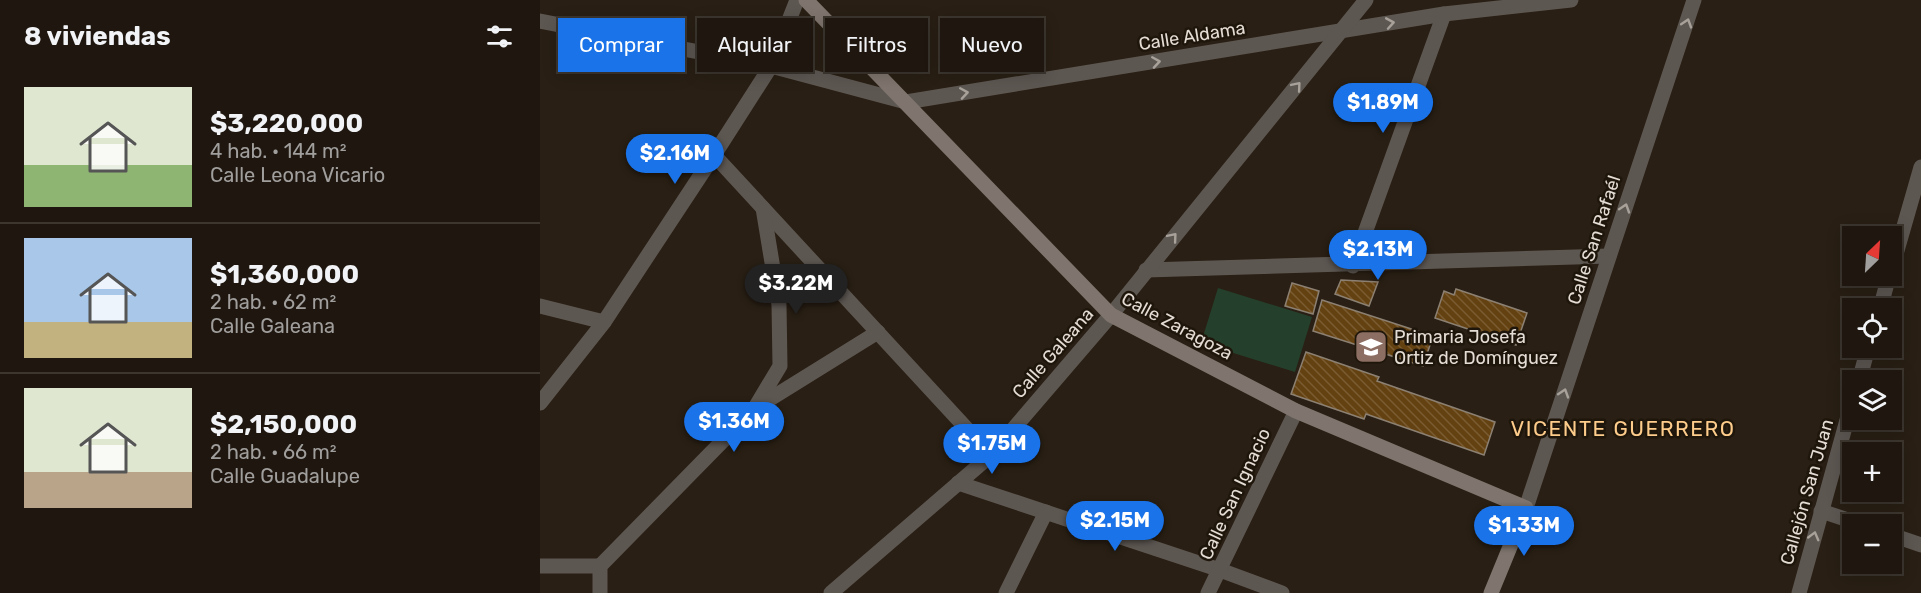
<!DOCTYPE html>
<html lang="es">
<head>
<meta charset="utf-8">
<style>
  body { margin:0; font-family:Rubik,sans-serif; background:#2c241d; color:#f1f3f6; height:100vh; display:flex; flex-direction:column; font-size:22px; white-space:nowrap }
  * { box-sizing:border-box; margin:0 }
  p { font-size:20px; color:#a19f9e }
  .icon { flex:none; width:33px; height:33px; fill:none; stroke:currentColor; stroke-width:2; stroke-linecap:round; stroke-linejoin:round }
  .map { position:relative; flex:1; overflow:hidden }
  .details { display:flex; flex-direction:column; background:#1f170f; width:540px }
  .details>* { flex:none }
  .hud { position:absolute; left:18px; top:18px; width:570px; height:54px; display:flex; gap:12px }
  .needle { width:39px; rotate:25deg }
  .controls { position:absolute; left:1302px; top:226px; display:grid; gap:12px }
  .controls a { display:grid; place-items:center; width:60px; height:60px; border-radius:0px; background:#1f170f; box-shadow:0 3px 15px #0003,0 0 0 2px #3c362f; font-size:30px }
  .price { position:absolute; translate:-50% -51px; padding:0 14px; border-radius:21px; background:#1a73e8; color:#fff; font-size:20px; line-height:39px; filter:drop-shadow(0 2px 3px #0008) }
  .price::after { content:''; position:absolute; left:50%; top:36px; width:18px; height:14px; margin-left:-9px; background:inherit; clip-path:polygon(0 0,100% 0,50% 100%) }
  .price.current { background:#222; color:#fff }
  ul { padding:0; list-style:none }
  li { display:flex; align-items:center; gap:18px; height:150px; padding:0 24px }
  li+li { border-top:2px solid #3c362f }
  li span { display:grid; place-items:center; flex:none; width:168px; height:120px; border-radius:0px; color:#555 }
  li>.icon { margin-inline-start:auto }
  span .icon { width:72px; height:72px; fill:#fffc; stroke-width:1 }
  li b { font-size:26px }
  h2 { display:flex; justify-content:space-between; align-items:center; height:72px; padding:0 24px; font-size:26px }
  .tag { padding:0 21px; border-radius:0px; background:#1f170f; box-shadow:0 3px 15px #0003,0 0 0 2px #3c362f; font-size:21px; line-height:54px }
  .tag.current { background:#1a73e8; color:#fff }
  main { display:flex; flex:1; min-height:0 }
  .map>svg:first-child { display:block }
</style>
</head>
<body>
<main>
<section class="details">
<h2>8 viviendas<svg class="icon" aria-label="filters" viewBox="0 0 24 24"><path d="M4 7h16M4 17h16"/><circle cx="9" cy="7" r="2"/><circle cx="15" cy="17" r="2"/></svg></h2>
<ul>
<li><span style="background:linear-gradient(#dfe7d0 65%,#8fb573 0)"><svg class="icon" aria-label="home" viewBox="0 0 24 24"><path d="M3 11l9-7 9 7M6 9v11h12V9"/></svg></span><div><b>$3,220,000</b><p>4 hab. · 144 m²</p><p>Calle Leona Vicario</p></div></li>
<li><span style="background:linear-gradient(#a9c7e8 70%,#c2b280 0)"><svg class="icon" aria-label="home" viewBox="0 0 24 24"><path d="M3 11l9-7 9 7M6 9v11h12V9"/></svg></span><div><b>$1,360,000</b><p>2 hab. · 62 m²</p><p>Calle Galeana</p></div></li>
<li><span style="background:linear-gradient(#dfe7d0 70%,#b9a48a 0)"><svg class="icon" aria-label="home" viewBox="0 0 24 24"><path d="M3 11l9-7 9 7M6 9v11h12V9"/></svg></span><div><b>$2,150,000</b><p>2 hab. · 66 m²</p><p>Calle Guadalupe</p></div></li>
</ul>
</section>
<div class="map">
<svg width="1381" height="593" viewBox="0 0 1381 593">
  <defs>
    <pattern id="building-back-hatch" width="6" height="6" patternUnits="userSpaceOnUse" patternTransform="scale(1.5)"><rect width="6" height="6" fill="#644110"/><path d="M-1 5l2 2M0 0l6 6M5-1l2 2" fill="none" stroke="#7a5c32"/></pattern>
  </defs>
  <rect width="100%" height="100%" fill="#291f14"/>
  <path fill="#24402c" d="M 678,288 L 772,317 L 755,372 L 661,343 Z"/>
  <g fill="url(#building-back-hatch)" stroke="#8c8072" stroke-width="1.5">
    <path d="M 801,280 L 838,282 L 829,306 L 795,294 Z"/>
    <path d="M 752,283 L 779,291 L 773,314 L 745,306 Z"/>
    <path d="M 916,289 L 987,313 L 976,345 L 895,318 L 904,291 L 914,295 Z"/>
    <path d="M 782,300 L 893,336 L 883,366 L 773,331 Z"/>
    <path d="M 766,352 L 839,377 L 837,381 L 955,422 L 944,455 L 826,414 L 824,419 L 751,394 Z"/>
  </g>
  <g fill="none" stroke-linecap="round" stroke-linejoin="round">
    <g stroke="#5d5752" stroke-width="15">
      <path d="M 0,21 L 231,66 L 366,102 L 904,14 L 1031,0"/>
      <path d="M 174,155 L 451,455"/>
      <path d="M 813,266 L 904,14"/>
      <path d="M 1352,268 L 1381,167"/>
      <path d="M 606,270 L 1069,256"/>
      <path d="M 0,306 L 64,322"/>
      <path d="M 1340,309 L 1349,276"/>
      <path d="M 1319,381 L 1328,348"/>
      <path d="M 0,403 L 64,322 L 174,155 L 231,66 L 257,0"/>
      <path d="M 216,406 L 240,366 L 239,305 L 223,208"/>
      <path d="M 418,483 L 680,570 L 742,593"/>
      <path d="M 986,508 L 1154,0"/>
      <path d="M 1281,511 L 1323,525"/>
      <path d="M 1352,535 L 1381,545"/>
      <path d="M 0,566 L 60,566"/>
      <path d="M 60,593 L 60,566 L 214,409 L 338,332"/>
      <path d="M 291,593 L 451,455 L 571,315 L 826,0"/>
      <path d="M 466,593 L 506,512"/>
      <path d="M 668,593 L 756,411"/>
      <path d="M 1259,593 L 1312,402"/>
    </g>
    <path stroke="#7f756e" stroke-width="15" d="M 266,0 L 571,315 L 756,411 L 986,508 L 951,593"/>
  </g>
  <defs><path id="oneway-chevron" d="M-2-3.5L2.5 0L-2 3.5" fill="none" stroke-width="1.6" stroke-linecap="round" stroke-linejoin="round" transform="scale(1.5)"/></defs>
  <g stroke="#a7a19a">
    <use href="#oneway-chevron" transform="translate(850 23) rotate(-10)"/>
    <use href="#oneway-chevron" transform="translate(1147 23) rotate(-72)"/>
    <use href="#oneway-chevron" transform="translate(616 62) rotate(-9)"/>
    <use href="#oneway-chevron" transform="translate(757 86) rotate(-50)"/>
    <use href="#oneway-chevron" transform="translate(424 93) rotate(-9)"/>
    <use href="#oneway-chevron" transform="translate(1085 208) rotate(-72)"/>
    <use href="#oneway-chevron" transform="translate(633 237) rotate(-50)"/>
    <use href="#oneway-chevron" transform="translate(1024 393) rotate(-72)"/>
    <use href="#oneway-chevron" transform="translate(1274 536) rotate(-75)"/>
  </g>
  <defs>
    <g id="school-square" transform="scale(1.725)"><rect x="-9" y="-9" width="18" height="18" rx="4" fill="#8d6e63" stroke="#1f160b"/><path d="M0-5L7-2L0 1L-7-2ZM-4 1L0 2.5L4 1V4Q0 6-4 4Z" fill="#fff"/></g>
  </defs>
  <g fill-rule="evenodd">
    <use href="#school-square" x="831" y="347"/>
  </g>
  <g text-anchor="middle" stroke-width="5" stroke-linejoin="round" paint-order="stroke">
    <g font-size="18" fill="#e4ddd5" stroke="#1f160b">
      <text transform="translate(652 36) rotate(-9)" y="6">Calle Aldama</text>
      <text transform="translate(1054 240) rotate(-72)" y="6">Calle San Rafaél</text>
      <text transform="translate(637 326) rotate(28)" y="6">Calle Zaragoza</text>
      <text transform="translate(513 353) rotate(-49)" y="6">Calle Galeana</text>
      <text transform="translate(1267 492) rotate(-74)" y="6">Callejón San Juan</text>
      <text transform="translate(695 494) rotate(-65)" y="6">Calle San Ignacio</text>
    </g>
    <g font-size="18" fill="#e4ddd5" stroke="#1f160b" text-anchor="start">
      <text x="854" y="343">Primaria Josefa<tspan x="854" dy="21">Ortiz de Domínguez</tspan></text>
    </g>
    <g font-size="21" letter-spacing="1.5" fill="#fecc8b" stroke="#1f160b">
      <text x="1083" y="436">VICENTE GUERRERO</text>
    </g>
  </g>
</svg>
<div class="controls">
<a><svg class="needle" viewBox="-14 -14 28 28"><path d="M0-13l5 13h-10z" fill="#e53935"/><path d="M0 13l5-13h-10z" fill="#a19f9e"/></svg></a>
<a><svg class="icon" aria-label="locate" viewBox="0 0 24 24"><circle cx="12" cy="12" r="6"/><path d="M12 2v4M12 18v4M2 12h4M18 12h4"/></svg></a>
<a><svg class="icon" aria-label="layers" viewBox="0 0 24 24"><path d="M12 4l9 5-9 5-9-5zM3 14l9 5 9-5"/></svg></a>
<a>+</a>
<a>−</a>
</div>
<b class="price" style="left:843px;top:134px">$1.89M</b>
<b class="price" style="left:135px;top:185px">$2.16M</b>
<b class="price" style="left:838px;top:281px">$2.13M</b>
<b class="price current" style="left:256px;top:315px">$3.22M</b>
<b class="price" style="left:194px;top:453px">$1.36M</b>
<b class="price" style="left:452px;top:475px">$1.75M</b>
<b class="price" style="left:575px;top:552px">$2.15M</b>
<b class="price" style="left:984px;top:557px">$1.33M</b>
<div class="hud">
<a class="tag current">Comprar</a>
<a class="tag">Alquilar</a>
<a class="tag">Filtros</a>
<a class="tag">Nuevo</a>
</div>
</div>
</main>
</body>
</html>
